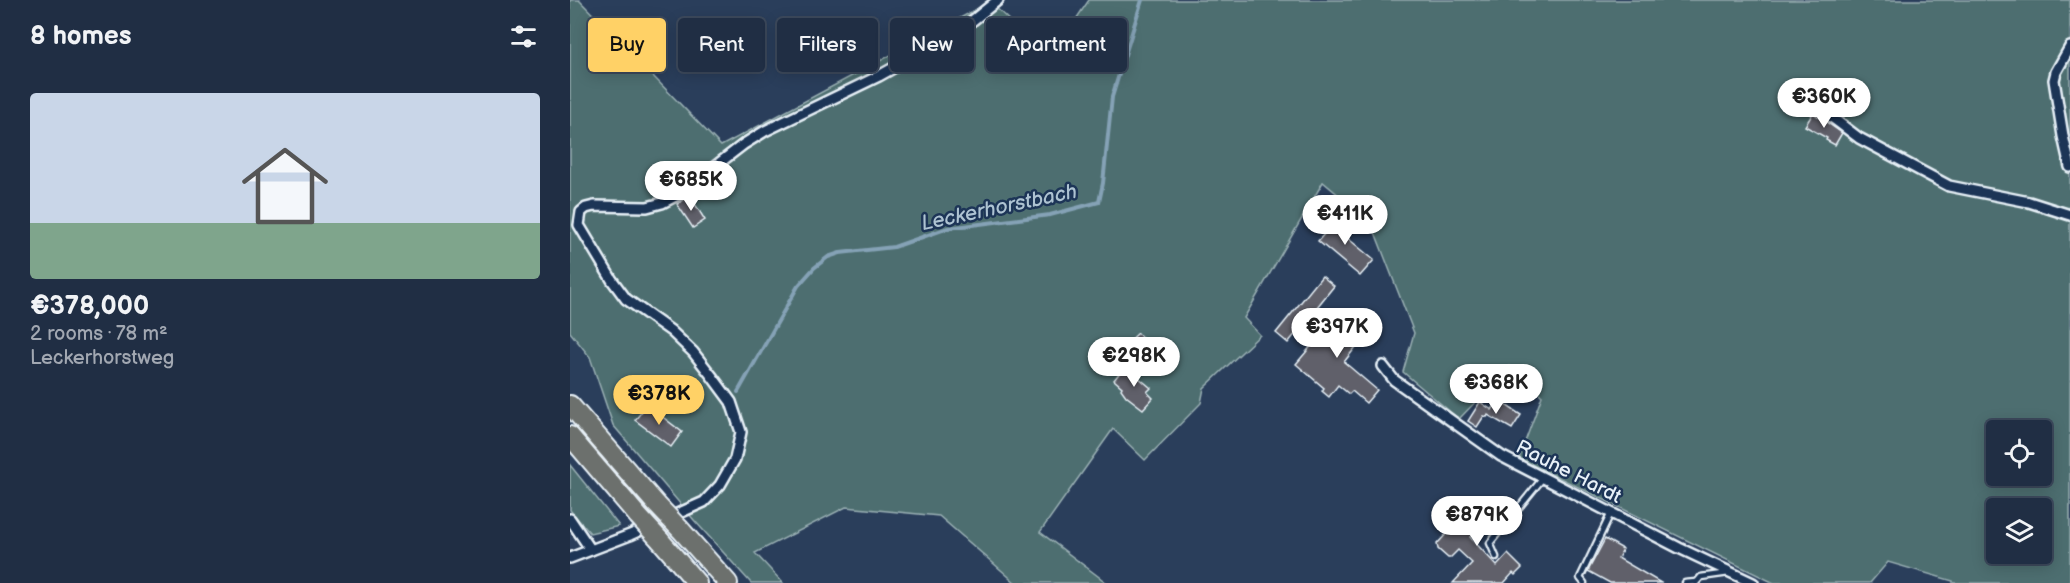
<!DOCTYPE html>
<html lang="en">
<head>
<meta charset="utf-8">
<style>
  body { margin:0; font-family:"Balsamiq Sans",sans-serif; background:#2d3a4f; color:#f1f3f6; height:100vh; display:flex; flex-direction:column; font-size:22px; white-space:nowrap }
  * { box-sizing:border-box; margin:0 }
  p { font-size:20px; color:#a2a8b2 }
  .icon { flex:none; width:33px; height:33px; fill:none; stroke:currentColor; stroke-width:2; stroke-linecap:round; stroke-linejoin:round }
  .map { position:relative; flex:1; overflow:hidden }
  .drawer { display:flex; flex-direction:column; background:#202e44; width:570px }
  .drawer>* { flex:none }
  .hud { position:absolute; left:18px; top:18px; width:570px; height:54px; display:flex; gap:12px }
  .controls { position:absolute; left:1416px; top:420px; display:grid; gap:12px }
  .controls a { display:grid; place-items:center; width:66px; height:66px; border-radius:6px; background:#202e44; box-shadow:0 3px 15px #0003,0 0 0 2px #3d4a5d; font-size:30px }
  .price { position:absolute; translate:-50% -51px; padding:0 14px; border-radius:21px; background:#fff; color:#222; font-size:20px; line-height:39px; filter:drop-shadow(0 2px 3px #0008) }
  .price::after { content:''; position:absolute; left:50%; top:36px; width:18px; height:14px; margin-left:-9px; background:inherit; clip-path:polygon(0 0,100% 0,50% 100%) }
  .price.on { background:#ffd166; color:#111 }
  ul { padding:0; list-style:none }
  li { display:grid; align-content:center; gap:12px; height:318px; padding:0 30px }
  li+li { border-top:2px solid #3d4a5d }
  li span { display:grid; place-items:center; height:186px; border-radius:6px; color:#555 }
  li>.icon { margin-inline-start:auto }
  span .icon { width:108px; height:108px; fill:#fffc; stroke-width:1 }
  li b { font-size:26px }
  h2 { display:flex; justify-content:space-between; align-items:center; height:72px; padding:0 30px; font-size:26px }
  .chip { padding:0 21px; border-radius:6px; background:#202e44; box-shadow:0 3px 15px #0003,0 0 0 2px #3d4a5d; font-size:21px; line-height:54px }
  .chip.on { background:#ffd166; color:#111 }
  main { display:flex; flex:1; min-height:0 }
  .map>svg:first-child { display:block }
</style>
</head>
<body>
<main>
<section class="drawer">
<h2>8 homes<svg class="icon" aria-label="filters" viewBox="0 0 24 24"><path d="M4 7h16M4 17h16"/><circle cx="9" cy="7" r="2"/><circle cx="15" cy="17" r="2"/></svg></h2>
<ul>
<li><span style="background:linear-gradient(#c9d6e8 70%,#7fa58c 0)"><svg class="icon" aria-label="home" viewBox="0 0 24 24"><path d="M3 11l9-7 9 7M6 9v11h12V9"/></svg></span><div><b>€378,000</b><p>2 rooms · 78 m²</p><p>Leckerhorstweg</p></div></li>
</ul>
</section>
<div class="map">
<svg width="1500" height="583" viewBox="0 0 1500 583">
  <rect width="100%" height="100%" fill="#2a3e5b"/>
  <filter id="ink" filterUnits="userSpaceOnUse"><feTurbulence type="fractalNoise" baseFrequency=".0167" numOctaves="2"/><feDisplacementMap in="SourceGraphic" scale="12" xChannelSelector="R" yChannelSelector="G"/><feConvolveMatrix kernelMatrix="1 2 1 2 8 2 1 2 1" color-interpolation-filters="sRGB"/></filter>
  <g filter="url(#ink)">
    <g fill="#4d6e6f" stroke="#9ab0b4" stroke-width="1.5" fill-rule="evenodd">
      <path d="M 0,0 L 9,0 L 151,146 L 420,2 L 479,59 L 519,0 L 1500,0 L 1500,583 L 1383,583 L 1383,581 L 1318,562 L 1300,583 L 1204,583 L 949,458 L 972,396 L 940,366 L 889,419 L 833,372 L 844,333 L 801,222 L 753,182 L 674,318 L 690,335 L 634,388 L 631,403 L 575,460 L 543,429 L 470,532 L 537,583 L 446,583 L 369,516 L 276,507 L 185,553 L 213,583 L 181,583 L 124,520 L 43,425 L 20,357 L 0,332 ZM 1426,430 L 1472,430 L 1472,476 L 1426,476 ZM 1426,508 L 1472,508 L 1472,554 L 1426,554 Z"/>
      <path d="M 0,465 L 49,526 L 20,533 L 0,510 Z"/>
    </g>
    <g fill="none" stroke-linecap="round" stroke-linejoin="round">
      <path stroke="#85a2b6" stroke-width="4" d="M 168,392 L 228,286 L 244,268 L 258,257 L 270,253 L 324,247 L 378,228 L 480,215 L 529,202 L 533,183 L 542,97 L 572,0"/>
    </g>
    <g fill="#60616a" stroke="#e8f1f8" stroke-width="1.5">
      <path d="M 1243,113 L 1272,133 L 1265,145 L 1256,140 L 1257,138 L 1235,126 Z"/>
      <path d="M 120,196 L 135,220 L 123,228 L 107,204 Z"/>
      <path d="M 767,211 L 773,212 L 777,218 L 775,224 L 769,231 L 804,260 L 790,276 L 748,241 L 762,225 L 760,218 Z"/>
      <path d="M 752,276 L 764,286 L 718,343 L 706,333 Z"/>
      <path d="M 771,311 L 797,333 L 774,362 L 807,390 L 796,403 L 782,391 L 779,394 L 768,385 L 759,397 L 752,391 L 754,388 L 726,364 Z"/>
      <path d="M 568,333 L 575,342 L 559,356 L 552,348 Z"/>
      <path d="M 555,366 L 581,388 L 577,392 L 583,398 L 573,409 L 556,396 L 551,389 L 552,387 L 544,380 Z"/>
      <path d="M 928,400 L 951,415 L 942,429 L 918,415 L 917,417 L 914,416 L 907,427 L 898,421 L 910,402 L 922,410 Z"/>
      <path d="M 77,405 L 112,432 L 101,447 L 65,420 Z"/>
      <path d="M 909,496 L 934,519 L 924,530 L 915,521 L 900,537 L 927,566 L 938,554 L 952,568 L 945,575 L 943,573 L 934,583 L 883,583 L 902,563 L 888,550 L 880,558 L 878,558 L 868,549 L 867,544 L 891,518 L 890,516 Z"/>
      <path d="M 1035,539 L 1053,549 L 1048,558 L 1091,583 L 1040,583 L 1018,571 Z"/>
    </g>
    <g fill="none" stroke-linecap="round" stroke-linejoin="round">
      <g stroke="#e8f1f8" stroke-width="9">
        <g id="service">
          <path d="M 926,557 L 920,543 L 973,478"/>
          <path d="M 1014,583 L 1010,578 L 1041,513"/>
          <path d="M 1115,583 L 1126,582"/>
          <path d="M 1126,583 L 1131,577 L 1159,573"/>
        </g>
      </g>
      <g stroke="#e8f1f8" stroke-width="14">
        <g id="minor">
          <path d="M 1500,47 L 1486,72 L 1484,80 L 1493,136 L 1500,167"/>
          <path d="M 1252,110 L 1289,138 L 1379,186 L 1459,202 L 1500,215"/>
          <path d="M 813,366 L 824,380 L 931,456 L 1109,548 L 1183,583"/>
          <path d="M 0,519 L 21,550"/>
          <path d="M 0,558 L 60,535 L 134,502 L 150,485 L 165,459 L 171,432 L 161,402 L 141,375 L 123,352 L 101,331 L 56,299 L 42,280 L 9,225 L 11,212 L 16,208 L 24,206 L 77,207 L 92,203 L 109,194 L 174,144 L 195,131 L 309,76 L 359,48 L 397,25 L 428,0"/>
        </g>
      </g>
      <g stroke="#e8f1f8" stroke-width="22">
        <g id="motorway">
          <path d="M 0,405 L 87,505"/>
          <path d="M 0,436 L 68,516"/>
          <path d="M 110,529 L 158,583"/>
          <path d="M 90,540 L 127,583"/>
        </g>
      </g>
      <use href="#service" stroke="#1d3557" stroke-width="4.5"/>
      <use href="#minor" stroke="#1d3557" stroke-width="9"/>
      <use href="#motorway" stroke="#6c706d" stroke-width="18"/>
      <g stroke="#e8f1f8" stroke-width="22" stroke-linecap="butt">
        <g id="motorway-bridge">
          <path d="M 87,505 L 110,529"/>
          <path d="M 68,516 L 90,540"/>
        </g>
      </g>
      <use href="#motorway-bridge" stroke="#6c706d" stroke-width="18"/>
    </g>
  </g>
  <g text-anchor="middle" stroke-width="5" stroke-linejoin="round" paint-order="stroke">
    <g font-size="20" fill="#e8f1f8" stroke="#1d3557">
      <text transform="translate(999 471) rotate(27)" y="7">Rauhe Hardt</text>
    </g>
    <g font-size="21" font-style="italic" fill="#aec3d2" stroke="#1d3557">
      <text transform="translate(429 207) rotate(-12)" y="7">Leckerhorstbach</text>
    </g>
  </g>
</svg>
<div class="controls">
<a><svg class="icon" aria-label="locate" viewBox="0 0 24 24"><circle cx="12" cy="12" r="6"/><path d="M12 2v4M12 18v4M2 12h4M18 12h4"/></svg></a>
<a><svg class="icon" aria-label="layers" viewBox="0 0 24 24"><path d="M12 4l9 5-9 5-9-5zM3 14l9 5 9-5"/></svg></a>
</div>
<b class="price" style="left:1254px;top:129px">€360K</b>
<b class="price" style="left:121px;top:212px">€685K</b>
<b class="price" style="left:775px;top:246px">€411K</b>
<b class="price" style="left:767px;top:359px">€397K</b>
<b class="price" style="left:564px;top:388px">€298K</b>
<b class="price" style="left:926px;top:415px">€368K</b>
<b class="price on" style="left:89px;top:426px">€378K</b>
<b class="price" style="left:907px;top:547px">€879K</b>
<div class="hud">
<a class="chip on">Buy</a>
<a class="chip">Rent</a>
<a class="chip">Filters</a>
<a class="chip">New</a>
<a class="chip">Apartment</a>
</div>
</div>
</main>
</body>
</html>
